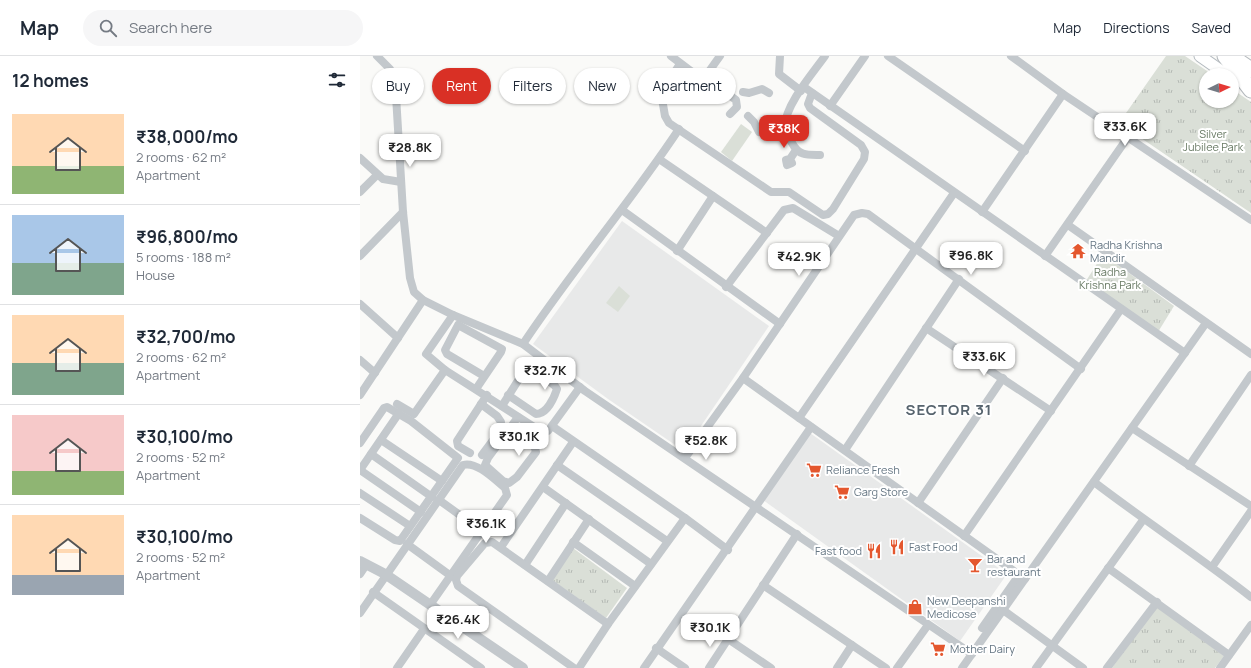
<!DOCTYPE html>
<html lang="en">
<head>
<meta charset="utf-8">
<style>
  body { margin:0; font-family:Manrope,sans-serif; background:#f6f6f7; color:#1f2937; height:100vh; display:flex; flex-direction:column; font-size:15px; white-space:nowrap }
  * { box-sizing:border-box; margin:0 }
  p { font-size:13px; color:#747a83 }
  .icon { flex:none; width:22px; height:22px; fill:none; stroke:currentColor; stroke-width:2; stroke-linecap:round; stroke-linejoin:round }
  .map { position:relative; flex:1; overflow:hidden }
  .drawer { display:flex; flex-direction:column; background:#fff; width:360px }
  .drawer>* { flex:none }
  .hud { position:absolute; left:12px; top:12px; width:380px; height:36px; display:flex; gap:8px }
  .needle { width:26px; rotate:85deg }
  .controls { position:absolute; left:839px; top:12px; display:grid; gap:8px }
  .controls a { display:grid; place-items:center; width:40px; height:40px; border-radius:50%; background:#fff; box-shadow:0 1px 3px #0004; font-size:20px }
  .price { position:absolute; translate:-50% -34px; padding:0 9px; border-radius:8px; background:#fff; color:#222; font-size:13px; line-height:26px; filter:drop-shadow(0 1px 2px #0008) }
  .price::after { content:''; position:absolute; left:50%; top:24px; width:12px; height:9px; margin-left:-6px; background:inherit; clip-path:polygon(0 0,100% 0,50% 100%) }
  .price.active { background:#d93025; color:#fff }
  ul { padding:0; list-style:none }
  li { display:flex; align-items:center; gap:12px; height:100px; padding:0 12px }
  li+li { border-top:1px solid #e0e1e3 }
  li span { display:grid; place-items:center; flex:none; width:112px; height:80px; border-radius:0px; color:#555 }
  li>.icon { margin-inline-start:auto }
  span .icon { width:48px; height:48px; fill:#fffc; stroke-width:1 }
  li b { font-size:17px }
  h2 { display:flex; justify-content:space-between; align-items:center; height:48px; padding:0 12px; font-size:17px }
  .tag { padding:0 14px; border-radius:18px; background:#fff; box-shadow:0 1px 3px #0004; font-size:14px; line-height:36px }
  .tag.active { background:#d93025; color:#fff }
  header { display:flex; align-items:center; gap:24px; box-sizing:border-box; height:56px; padding:0 20px; background:#fff; border-bottom:1px solid #e0e1e3 }
  header strong { font-size:19px }
  nav { display:flex; gap:22px; margin-inline-start:auto; font-size:14px }
  .search { width:280px; height:36px; background:#f6f6f7; display:flex; align-items:center; gap:10px; box-sizing:border-box; padding:0 14px; border-radius:22px; color:#747a83; font-size:15px }
  main { display:flex; flex:1; min-height:0 }
  .map>svg:first-child { display:block }
</style>
</head>
<body>
<header>
<strong>Map</strong>
<div class="search"><svg class="icon" aria-label="search" viewBox="0 0 24 24"><circle cx="10" cy="10" r="6"/><path d="M15 15l6 6"/></svg>Search here</div>
<nav><a>Map</a><a>Directions</a><a>Saved</a></nav>
</header>
<main>
<section class="drawer">
<h2>12 homes<svg class="icon" aria-label="filters" viewBox="0 0 24 24"><path d="M4 7h16M4 17h16"/><circle cx="9" cy="7" r="2"/><circle cx="15" cy="17" r="2"/></svg></h2>
<ul>
<li><span style="background:linear-gradient(#ffd9b3 65%,#8fb573 0)"><svg class="icon" aria-label="home" viewBox="0 0 24 24"><path d="M3 11l9-7 9 7M6 9v11h12V9"/></svg></span><div><b>₹38,000/mo</b><p>2 rooms · 62 m²</p><p>Apartment</p></div></li>
<li><span style="background:linear-gradient(#a9c7e8 60%,#7fa58c 0)"><svg class="icon" aria-label="home" viewBox="0 0 24 24"><path d="M3 11l9-7 9 7M6 9v11h12V9"/></svg></span><div><b>₹96,800/mo</b><p>5 rooms · 188 m²</p><p>House</p></div></li>
<li><span style="background:linear-gradient(#ffd9b3 60%,#7fa58c 0)"><svg class="icon" aria-label="home" viewBox="0 0 24 24"><path d="M3 11l9-7 9 7M6 9v11h12V9"/></svg></span><div><b>₹32,700/mo</b><p>2 rooms · 62 m²</p><p>Apartment</p></div></li>
<li><span style="background:linear-gradient(#f6c9c9 70%,#8fb573 0)"><svg class="icon" aria-label="home" viewBox="0 0 24 24"><path d="M3 11l9-7 9 7M6 9v11h12V9"/></svg></span><div><b>₹30,100/mo</b><p>2 rooms · 52 m²</p><p>Apartment</p></div></li>
<li><span style="background:linear-gradient(#ffd9b3 75%,#9aa5b1 0)"><svg class="icon" aria-label="home" viewBox="0 0 24 24"><path d="M3 11l9-7 9 7M6 9v11h12V9"/></svg></span><div><b>₹30,100/mo</b><p>2 rooms · 52 m²</p><p>Apartment</p></div></li>
</ul>
</section>
<div class="map">
<svg width="891" height="612" viewBox="0 0 891 612">
  <defs>
    <pattern id="park-tufts" width="24" height="20" patternUnits="userSpaceOnUse"><rect width="24" height="20" fill="#dadfd7"/><path d="M3 7l-1-3M5 7V3M7 7l1-3M15 17l-1-3M17 17v-4M19 17l1-3" fill="none" stroke="#b4b9b4"/></pattern>
  </defs>
  <rect width="100%" height="100%" fill="#fafaf8"/>
  <g fill="#e8e9e9">
    <path d="M 262,165 L 409,270 L 324,395 L 248,343 L 173,288 Z"/>
    <path d="M 450,377 L 647,518 L 600,585 L 403,444 Z"/>
  </g>
  <g fill="url(#park-tufts)">
    <path d="M 806,0 L 825,0 L 853,19 L 846,19 L 846,45 L 872,45 L 872,33 L 891,46 L 891,157 L 759,67 Z"/>
    <path d="M 743,198 L 814,250 L 798,276 L 726,225 Z"/>
    <path d="M 213,492 L 267,532 L 246,562 L 192,524 Z"/>
    <path d="M 796,550 L 864,600 L 855,612 L 752,612 Z"/>
  </g>
  <g fill="#dadfd7">
    <path d="M 381,68 L 392,76 L 372,105 L 361,96 Z"/>
    <path d="M 259,230 L 270,240 L 258,256 L 246,247 Z"/>
  </g>
  <g fill="none" stroke-linecap="round" stroke-linejoin="round">
    <g stroke="#b3babf" stroke-width="13">
      <path id="secondary" d="M 840,0 L 867,19"/>
    </g>
    <g stroke="#b4b9bd" stroke-width="17">
      <g id="motorway">
        <path d="M 865,0 L 891,34"/>
        <path d="M 871,0 L 891,14"/>
      </g>
    </g>
    <g stroke="#c3c8cc" stroke-width="8">
      <path d="M 17,0 L 30,13 L 35,23 L 43,156 L 50,222 L 54,236 L 63,244 L 93,259 L 163,288 L 225,335 L 612,598"/>
      <path d="M 311,0 L 340,22 L 345,21 L 360,0"/>
      <path d="M 420,0 L 419,18 L 441,35"/>
      <path d="M 528,0 L 665,95"/>
      <path d="M 651,0 L 703,38 L 891,164"/>
      <path d="M 320,8 L 301,37 L 305,60 L 309,67 L 411,136 L 429,136 L 463,159 L 468,158 L 473,153 L 504,103 L 505,96 L 501,89 L 450,52 L 448,48 L 452,37"/>
      <path d="M 345,21 L 376,44 L 377,51 L 370,58"/>
      <path d="M 444,31 L 825,297"/>
      <path d="M 383,36 L 389,37 L 402,33 L 409,37"/>
      <path d="M 470,50 L 505,0"/>
      <path d="M 388,60 L 394,66 L 399,76 L 414,69 L 425,71"/>
      <path d="M 460,99 C 447,99 439,100 432,87 C 428,82 424,76 425,70 C 425,49 453,17 465,0"/>
      <path d="M 0,102 L 23,123 L 41,126"/>
      <path d="M 299,103 L 407,177"/>
      <path d="M 430,103 L 432,107 L 427,109 L 426,104 L 430,103 L 436,94"/>
      <path d="M 0,136 L 17,119"/>
      <path d="M 262,154 L 420,268"/>
      <path d="M 622,156 L 703,38"/>
      <path d="M 708,169 L 891,298"/>
      <path d="M 317,195 L 353,140"/>
      <path d="M 0,200 L 43,156"/>
      <path d="M 685,200 L 768,81"/>
      <path d="M 366,231 L 424,154 L 433,152 L 479,180"/>
      <path d="M 0,248 L 38,282"/>
      <path d="M 93,259 L 66,298 L 85,314 L 182,376 L 188,375 L 220,331"/>
      <path d="M 566,272 L 691,355"/>
      <path d="M 163,288 C 212,214 270,147 319,73"/>
      <path d="M 0,304 L 15,317"/>
      <path d="M 383,322 L 665,523"/>
      <path d="M 116,333 L 141,296 L 142,293 L 98,269 L 85,294 L 87,298 L 124,320"/>
      <path d="M 0,339 L 63,244"/>
      <path d="M 37,348 L 54,358 L 85,314"/>
      <path d="M 121,348 L 137,360 L 141,366 L 140,375 L 122,399"/>
      <path d="M 142,350 L 164,315 C 174,311 187,324 195,330 L 197,333 C 194,342 187,358 176,358 L 148,339"/>
      <path d="M 439,362 L 594,137"/>
      <path d="M 192,370 L 325,462 L 368,494"/>
      <path d="M 150,372 C 160,378 174,384 176,396 L 157,421 L 149,427 L 143,425 L 125,409 L 128,402 L 158,361"/>
      <path d="M 772,372 L 891,450"/>
      <path d="M 21,384 L 82,425"/>
      <path d="M 0,387 L 24,352 L 27,351 L 51,365 L 98,402 L 40,485 L 35,484 L 0,462"/>
      <path d="M 485,394 L 599,223"/>
      <path d="M 110,397 L 98,390 L 97,385 L 127,339"/>
      <path d="M 11,398 L 72,441"/>
      <path d="M 325,402 L 383,322 L 494,159 L 502,157 L 508,158 L 721,313"/>
      <path d="M 197,409 L 307,485"/>
      <path d="M 829,410 L 891,319"/>
      <path d="M 0,414 L 61,456"/>
      <path d="M 0,414 L 39,357"/>
      <path d="M 734,426 C 785,465 840,501 891,541"/>
      <path d="M 183,431 L 291,508"/>
      <path d="M 0,437 L 50,470"/>
      <path d="M 79,444 L 122,475"/>
      <path d="M 558,447 L 643,322"/>
      <path d="M 604,480 L 761,253"/>
      <path d="M 213,486 L 275,530"/>
      <path d="M 47,488 L 91,520"/>
      <path d="M 141,491 L 213,386"/>
      <path d="M 165,509 L 206,447"/>
      <path d="M 852,511 L 891,455"/>
      <path d="M 748,512 L 869,599"/>
      <path d="M 0,518 L 6,509"/>
      <path d="M 188,525 L 229,463"/>
      <path d="M 403,529 L 526,612"/>
      <path d="M 13,536 L 121,612"/>
      <path d="M 643,554 L 723,612"/>
      <path d="M 0,557 L 103,409 C 117,405 135,424 145,432 L 147,439 L 70,549"/>
      <path d="M 622,572 L 659,519"/>
      <path d="M 368,583 L 411,612"/>
      <path d="M 296,592 L 325,612"/>
      <path d="M 37,612 L 64,573"/>
      <path d="M 214,612 L 98,530 L 96,524 L 97,520 L 125,487 L 132,486 L 248,568"/>
      <path d="M 219,612 L 248,568 L 325,462"/>
      <path d="M 284,612 L 451,371"/>
      <path d="M 349,612 L 437,478"/>
      <path d="M 477,612 L 492,589"/>
      <path d="M 537,612 L 568,569"/>
      <path d="M 602,612 L 846,267"/>
      <path d="M 676,612 L 783,464"/>
      <path d="M 747,612 L 797,546"/>
      <path d="M 860,612 L 891,569"/>
    </g>
    <path stroke="#c3c8cc" stroke-width="10" d="M 0,505 L 25,518 L 163,612"/>
    <use href="#secondary" stroke="#fff" stroke-width="11"/>
    <use href="#motorway" stroke="#fff" stroke-width="15"/>
  </g>
  <defs>
    <g id="temple-bare" transform="scale(1.2)"><path d="M0-6L5-2H3V0L6.5 2.5H4V6H1.5V3h-3V6H-4V2.5H-6.5L-3 0V-2H-5Z" fill="#e4572e" stroke="#fff" stroke-width="2.5" paint-order="stroke"/></g>
    <g id="supermarket-bare" transform="scale(1.2)"><path d="M-6-5.5h2.5l.6 2H6L4.5 2H-2.5L-4.4-4H-6ZM-1.5 3.2a1.3 1.3 0 1 0 .1 0ZM3 3.2a1.3 1.3 0 1 0 .1 0Z" fill="#e4572e" stroke="#fff" stroke-width="2.5" paint-order="stroke"/></g>
    <g id="restaurant-bare" transform="scale(1.2)"><path d="M-5-6h1v4h1v-4h1v4h1v-4h1v5L-1.5 .5V6h-2V.5L-5-1ZM5-6V6H3V1.5H1.5Q1.5-4 5-6Z" fill="#e4572e" stroke="#fff" stroke-width="2.5" paint-order="stroke"/></g>
    <g id="bar-bare" transform="scale(1.2)"><path d="M-6-5H6L.8 .8V4.5H3.5V6h-7V4.5H-.8V.8Z" fill="#e4572e" stroke="#fff" stroke-width="2.5" paint-order="stroke"/></g>
    <g id="shop-bare" transform="scale(1.2)"><path d="M-5-2.5h2.3a2.7 3.5 0 0 1 5.4 0H5L5.5 6h-11ZM-1.5-2.5h3a1.5 2.3 0 0 0-3 0Z" fill="#e4572e" stroke="#fff" stroke-width="2.5" paint-order="stroke"/></g>
  </defs>
  <g fill-rule="evenodd">
    <use href="#temple-bare" x="718" y="195"/>
    <use href="#supermarket-bare" x="454" y="414"/>
    <use href="#supermarket-bare" x="482" y="436"/>
    <use href="#restaurant-bare" x="537" y="491"/>
    <use href="#restaurant-bare" x="514" y="495"/>
    <use href="#bar-bare" x="615" y="509"/>
    <use href="#shop-bare" x="555" y="551"/>
    <use href="#supermarket-bare" x="578" y="593"/>
  </g>
  <g text-anchor="middle" stroke-width="4" stroke-linejoin="round" paint-order="stroke">
    <g font-size="11" fill="#687a64" stroke="#fff">
      <text x="853" y="82">Silver<tspan x="853" dy="13">Jubilee Park</tspan></text>
      <text x="750" y="220">Radha<tspan x="750" dy="13">Krishna Park</tspan></text>
    </g>
    <g font-size="11" fill="#657683" stroke="#fff" text-anchor="start">
      <text x="730" y="193">Radha Krishna<tspan x="730" dy="13">Mandir</tspan></text>
      <text x="466" y="418">Reliance Fresh</text>
      <text x="494" y="440">Garg Store</text>
      <text x="549" y="495">Fast Food</text>
      <text x="502" y="499" text-anchor="end">Fast food</text>
      <text x="627" y="507">Bar and<tspan x="627" dy="13">restaurant</tspan></text>
      <text x="567" y="549">New Deepanshi<tspan x="567" dy="13">Medicose</tspan></text>
      <text x="590" y="597">Mother Dairy</text>
    </g>
    <g font-size="15" font-weight="bold" letter-spacing="1" fill="#57646e" stroke="#fff">
      <text x="589" y="359">SECTOR 31</text>
    </g>
  </g>
</svg>
<div class="controls">
<a><svg class="needle" viewBox="-14 -14 28 28"><path d="M0-13l5 13h-10z" fill="#e53935"/><path d="M0 13l5-13h-10z" fill="#747a83"/></svg></a>
</div>
<b class="price" style="left:765px;top:91px">₹33.6K</b>
<b class="price active" style="left:424px;top:93px">₹38K</b>
<b class="price" style="left:50px;top:112px">₹28.8K</b>
<b class="price" style="left:611px;top:220px">₹96.8K</b>
<b class="price" style="left:439px;top:221px">₹42.9K</b>
<b class="price" style="left:624px;top:321px">₹33.6K</b>
<b class="price" style="left:185px;top:335px">₹32.7K</b>
<b class="price" style="left:159px;top:401px">₹30.1K</b>
<b class="price" style="left:346px;top:405px">₹52.8K</b>
<b class="price" style="left:126px;top:488px">₹36.1K</b>
<b class="price" style="left:98px;top:584px">₹26.4K</b>
<b class="price" style="left:350px;top:592px">₹30.1K</b>
<div class="hud">
<a class="tag">Buy</a>
<a class="tag active">Rent</a>
<a class="tag">Filters</a>
<a class="tag">New</a>
<a class="tag">Apartment</a>
</div>
</div>
</main>
</body>
</html>
